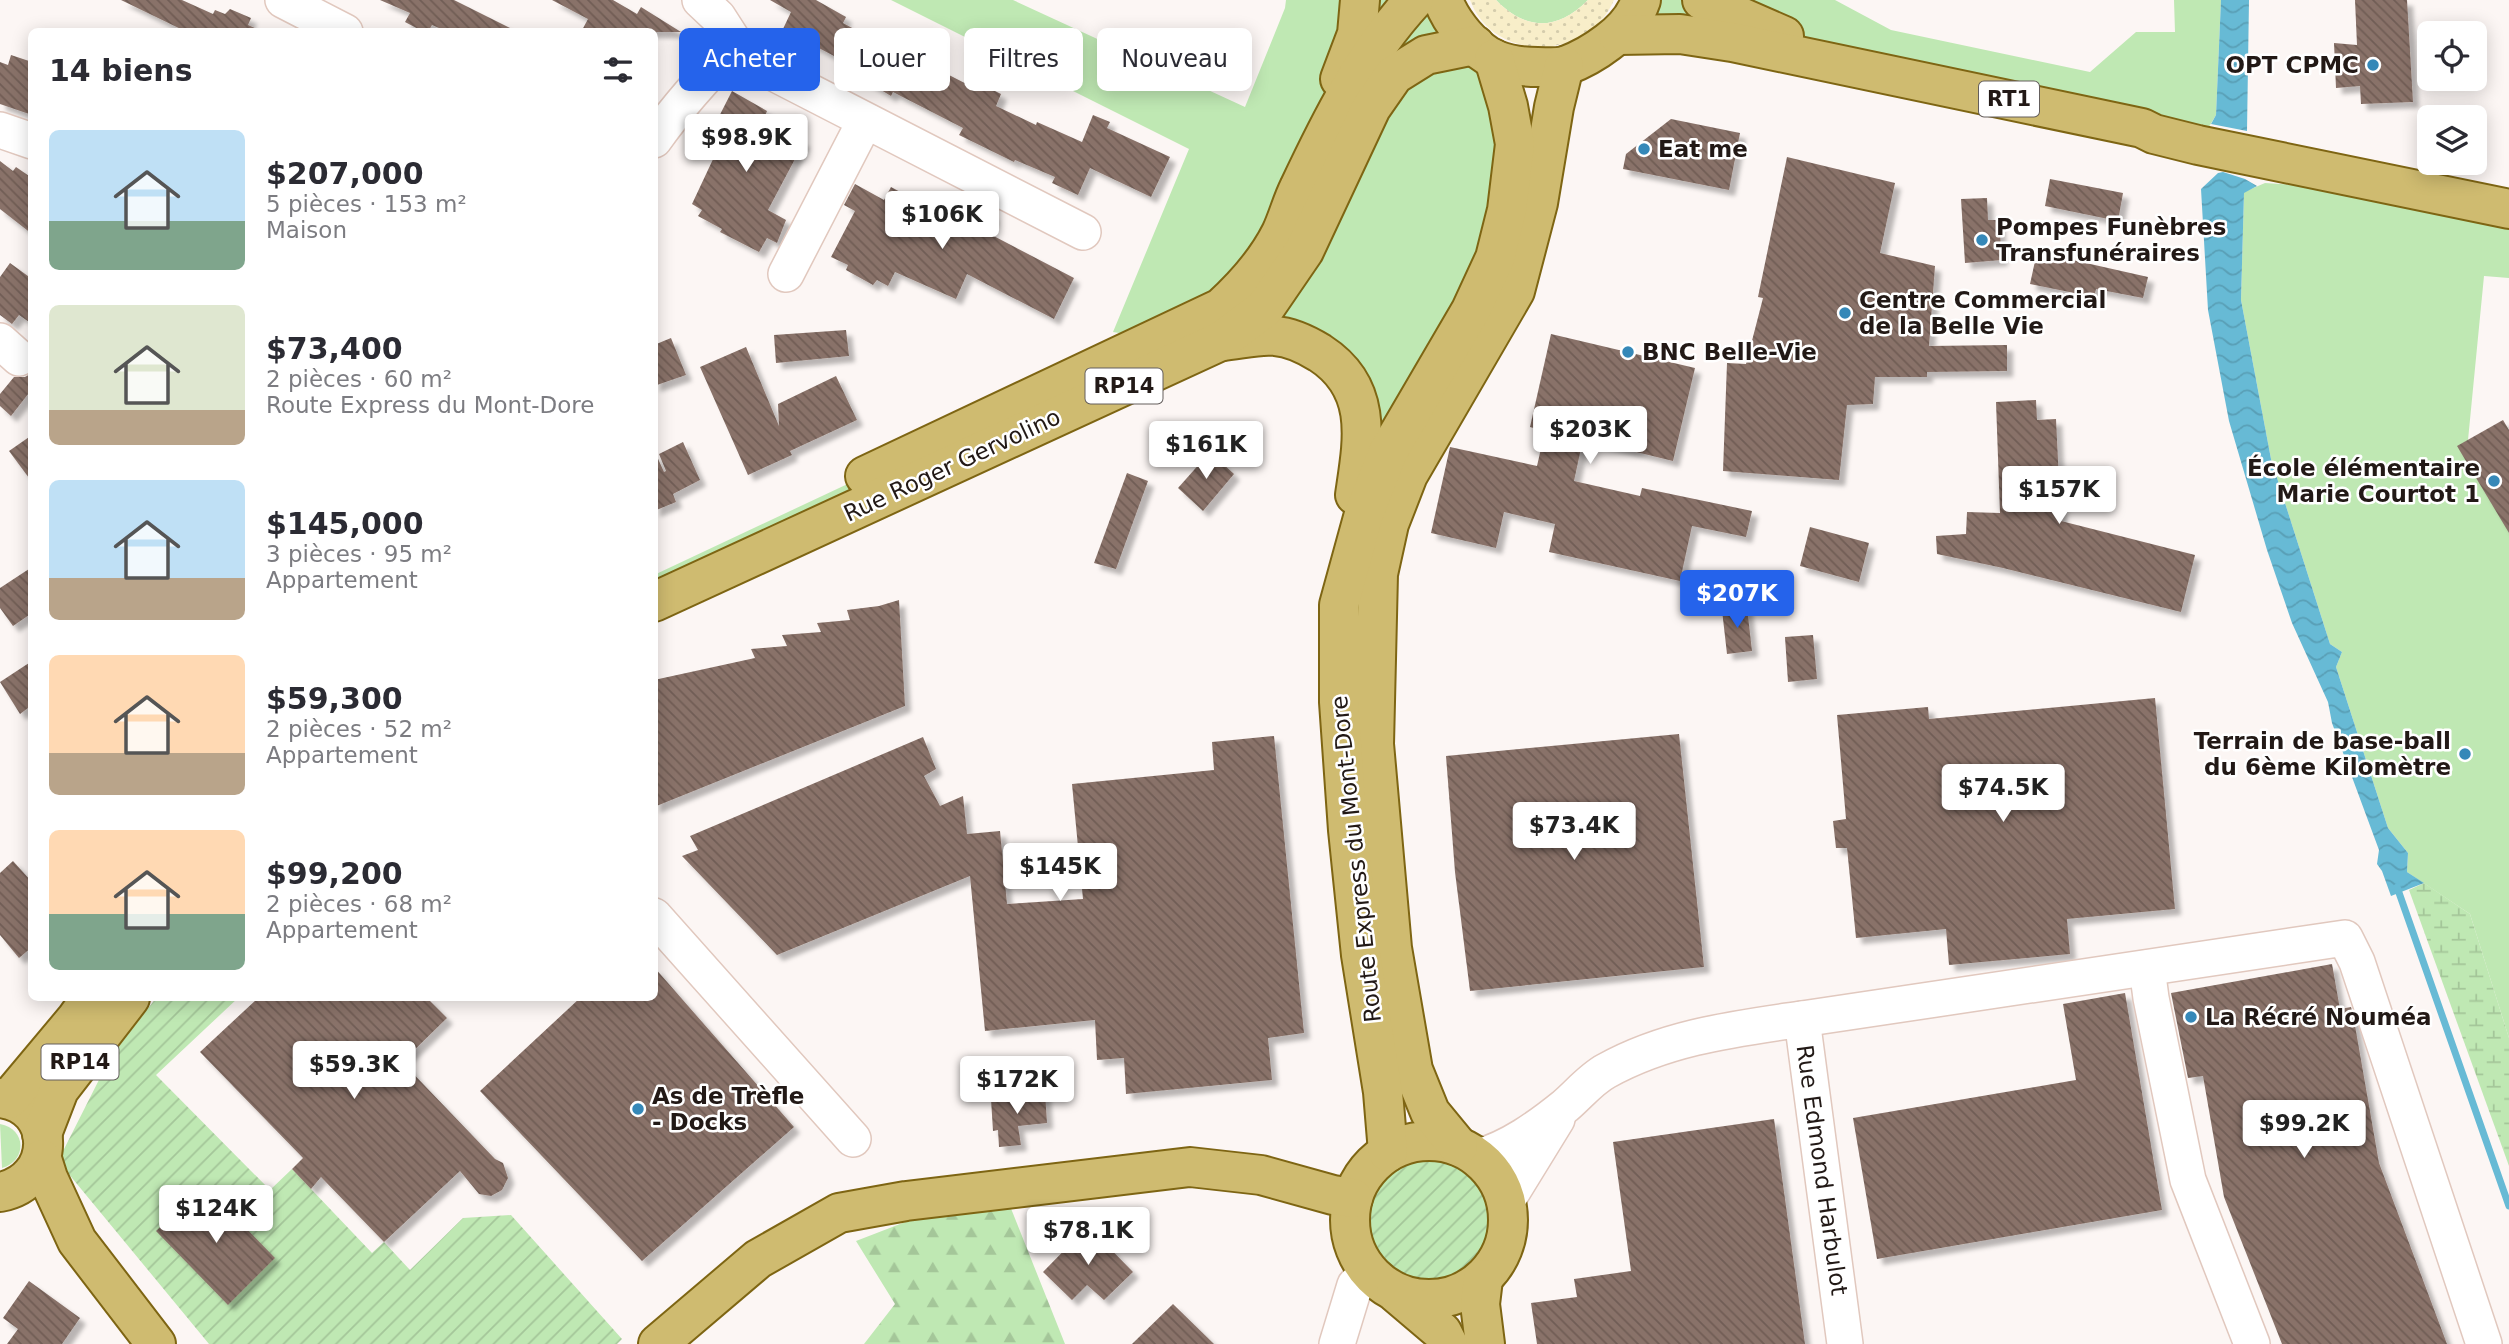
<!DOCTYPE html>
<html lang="fr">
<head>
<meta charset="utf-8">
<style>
  body { margin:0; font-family:"DejaVu Sans",sans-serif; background:#f2f2f3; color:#2b2b33; height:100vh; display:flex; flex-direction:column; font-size:26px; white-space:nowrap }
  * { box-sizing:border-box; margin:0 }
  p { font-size:23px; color:#7c7c81 }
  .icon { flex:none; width:38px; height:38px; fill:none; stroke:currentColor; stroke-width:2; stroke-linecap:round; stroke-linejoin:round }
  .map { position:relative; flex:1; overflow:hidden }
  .side { position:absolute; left:28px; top:28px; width:630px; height:973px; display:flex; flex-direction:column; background:#fff; border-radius:10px; box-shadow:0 4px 18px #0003 }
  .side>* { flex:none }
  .banner { position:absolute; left:679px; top:28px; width:665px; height:63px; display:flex; gap:14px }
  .fabs { position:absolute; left:2417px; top:21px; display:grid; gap:14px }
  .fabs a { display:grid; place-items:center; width:70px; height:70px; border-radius:10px; background:#fff; box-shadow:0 4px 18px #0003; font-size:35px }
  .price { position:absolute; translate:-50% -60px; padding:0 16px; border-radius:7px; background:#fff; color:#222; font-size:23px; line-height:46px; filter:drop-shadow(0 2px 4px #0008) }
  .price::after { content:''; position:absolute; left:50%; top:42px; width:21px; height:16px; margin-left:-10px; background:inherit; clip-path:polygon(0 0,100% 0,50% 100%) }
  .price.on { background:#2563eb; color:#fff }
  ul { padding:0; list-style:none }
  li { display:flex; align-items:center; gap:21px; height:175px; padding:0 21px }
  li span { display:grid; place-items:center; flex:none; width:196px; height:140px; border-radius:10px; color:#555 }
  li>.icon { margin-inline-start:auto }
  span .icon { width:84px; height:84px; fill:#fffc; stroke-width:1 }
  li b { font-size:30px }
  h2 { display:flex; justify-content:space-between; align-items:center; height:84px; padding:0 21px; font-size:30px }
  .chip { padding:0 24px; border-radius:10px; background:#fff; box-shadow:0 4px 18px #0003; font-size:24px; line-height:63px }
  .chip.on { background:#2563eb; color:#fff }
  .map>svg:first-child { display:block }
</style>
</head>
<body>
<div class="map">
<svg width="2509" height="1344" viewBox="0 0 2509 1344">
  <defs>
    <pattern id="forest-firs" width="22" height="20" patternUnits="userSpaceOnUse" patternTransform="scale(1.75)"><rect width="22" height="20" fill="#bfe8b3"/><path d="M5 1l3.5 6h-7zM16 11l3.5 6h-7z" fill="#a4c699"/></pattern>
    <pattern id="wetland-marsh" width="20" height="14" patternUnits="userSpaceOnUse" patternTransform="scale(1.75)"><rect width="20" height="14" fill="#bfe8b3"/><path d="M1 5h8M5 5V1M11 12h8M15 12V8" fill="none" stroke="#a4c699"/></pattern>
    <pattern id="sand-dots" width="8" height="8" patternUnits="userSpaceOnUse" patternTransform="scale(1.75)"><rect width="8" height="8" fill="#f8eec9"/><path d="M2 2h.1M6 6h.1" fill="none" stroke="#d4ccac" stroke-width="1.8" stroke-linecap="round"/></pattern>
    <pattern id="garden-furrows" width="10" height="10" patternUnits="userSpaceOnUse" patternTransform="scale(1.75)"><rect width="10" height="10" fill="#bfe8b3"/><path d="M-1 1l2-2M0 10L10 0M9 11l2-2" fill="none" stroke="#a4c699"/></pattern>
    <pattern id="water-waves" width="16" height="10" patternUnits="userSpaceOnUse" patternTransform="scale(1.75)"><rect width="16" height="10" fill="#67bad5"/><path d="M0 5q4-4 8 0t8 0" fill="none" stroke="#599fb6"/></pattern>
    <pattern id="building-back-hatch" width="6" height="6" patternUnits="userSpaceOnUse" patternTransform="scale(1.75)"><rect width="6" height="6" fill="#897269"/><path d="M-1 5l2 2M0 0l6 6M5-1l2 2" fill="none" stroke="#705d55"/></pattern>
    <filter id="shadow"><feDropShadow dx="6" dy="6" stdDeviation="2" flood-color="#0004"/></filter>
  </defs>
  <rect width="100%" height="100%" fill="#fcf6f4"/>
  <g fill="#bfe8b3">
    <path d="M 891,0 L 1013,0 L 1245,107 L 1285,8 L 1286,0 L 1443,0 L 1494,59 L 1507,210 L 1388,452 L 1360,404 L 1275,336 L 655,602 L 654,575 L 1156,339 L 1113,332 L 1189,149 Z"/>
    <path d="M 1496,0 L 1588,0 C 1557,31 1526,31 1496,0 Z"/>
    <path d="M 1641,0 L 1835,0 L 1891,30 L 2090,72 L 2136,32 L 2175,32 L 2174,0 L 2221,0 L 2216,115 L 2198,145 L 1626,27 Z"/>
    <path d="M 2265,183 L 2296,185 L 2509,223 L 2509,278 L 2484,276 L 2468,440 L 2509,533 L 2509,1038 L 2470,914 L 2407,872 L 2408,853 L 2388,828 L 2336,667 L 2342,652 L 2330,644 L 2271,459 L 2241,300 L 2244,192 Z"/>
    <path d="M 0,1124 C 27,1129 27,1161 2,1168 Z"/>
  </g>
  <path fill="url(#forest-firs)" d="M 1010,1206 L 1065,1344 L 864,1344 L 895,1304 L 856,1241 L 913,1219 Z"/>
  <path fill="url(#wetland-marsh)" d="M 2424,883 L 2470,914 L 2509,1038 L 2509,1166 L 2409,890 Z"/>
  <path fill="url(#sand-dots)" d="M 1470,0 L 1496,0 C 1526,31 1557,31 1588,0 L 1614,0 C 1588,61 1494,64 1470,0 Z"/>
  <g fill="url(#garden-furrows)">
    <path d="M 156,998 L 238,998 L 156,1075 L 270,1190 L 292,1169 L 372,1253 L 384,1242 L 410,1270 L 463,1218 L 511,1215 L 622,1339 L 617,1344 L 209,1344 L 58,1161 L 110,1058 Z"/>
    <circle cx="1426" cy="1222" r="68"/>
  </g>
  <g fill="url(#water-waves)">
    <path d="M 2221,0 L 2249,0 L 2247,131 L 2211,124 L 2216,115 Z"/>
    <path d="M 2223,172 L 2245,179 L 2257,186 L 2244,193 L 2241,300 L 2271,459 L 2330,644 L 2342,652 L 2336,667 L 2388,828 L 2408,853 L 2407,872 L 2424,883 L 2391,896 L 2382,871 L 2377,864 L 2379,850 L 2332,723 L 2328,702 L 2292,623 L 2267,550 L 2229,421 L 2208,310 L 2201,189 L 2218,173 Z"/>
  </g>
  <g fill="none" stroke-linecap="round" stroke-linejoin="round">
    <path stroke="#67bad5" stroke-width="7" d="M 2397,887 L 2509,1206"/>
  </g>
  <g fill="url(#building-back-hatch)" filter="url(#shadow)">
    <path d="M 121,0 L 182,0 L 213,14 L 215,10 L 225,14 L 230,9 L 251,18 L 248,25 L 264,32 L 187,32 Z"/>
    <path d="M 380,0 L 454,0 L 518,32 L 446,31 L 432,25 L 428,32 L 424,32 L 405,22 L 410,13 Z"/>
    <path d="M 552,0 L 613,0 L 637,14 L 641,7 L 681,32 L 581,32 L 588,19 Z"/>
    <path d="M 770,0 L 816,0 L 846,17 L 843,23 L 918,64 L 920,60 L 980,91 L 983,85 L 1001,94 L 996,106 L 1036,125 L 1037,122 L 1082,142 L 1093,115 L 1110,122 L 1107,128 L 1170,157 L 1151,197 L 1090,168 L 1078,195 L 1052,183 L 1055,177 L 1015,160 L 1014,162 L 959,135 L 963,128 L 893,92 L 891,96 L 848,70 L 851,65 L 783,29 L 791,12 Z"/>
    <path d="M 2355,0 L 2407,0 L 2413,102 L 2361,104 L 2360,86 L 2336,88 L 2334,43 L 2357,45 Z"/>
    <path d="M 11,55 L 32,62 L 32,115 L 0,104 L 0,62 L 8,65 Z"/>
    <path d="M 732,91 L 767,111 L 763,121 L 804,142 L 768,210 L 786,220 L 777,243 L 767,238 L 759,252 L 720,232 L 722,229 L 698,216 L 702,210 L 692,204 L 715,155 L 703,148 Z"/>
    <path d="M 1671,119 L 1740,133 L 1729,190 L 1623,169 L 1626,154 Z"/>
    <path d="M 1787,157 L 1895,183 L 1880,253 L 1935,266 L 1929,346 L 2007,345 L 2007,371 L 1927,372 L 1927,377 L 1875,377 L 1873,404 L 1847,405 L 1839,480 L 1723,471 L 1727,363 L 1746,364 L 1763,298 L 1758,297 Z"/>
    <path d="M 0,161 L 13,171 L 16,167 L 32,178 L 32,234 L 0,209 Z"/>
    <path d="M 2050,179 L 2123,193 L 2118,221 L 2045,206 Z"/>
    <path d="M 855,184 L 884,200 L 891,187 L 958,223 L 966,203 L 993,216 L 986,232 L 1074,278 L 1054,319 L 967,274 L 956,299 L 895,272 L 888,286 L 877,280 L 873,285 L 846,270 L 848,265 L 831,257 L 855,211 L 844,205 Z"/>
    <path d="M 1987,198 L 1988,220 L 1999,220 L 2002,260 L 1965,263 L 1961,199 Z"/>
    <path d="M 2037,252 L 2148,277 L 2143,298 L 2096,289 L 2094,297 L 2030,284 Z"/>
    <path d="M 10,263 L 32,279 L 32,324 L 19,315 L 12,324 L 0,315 L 0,277 Z"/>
    <path d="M 846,330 L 849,356 L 776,363 L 774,335 Z"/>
    <path d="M 1551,334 L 1695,368 L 1673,461 L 1583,439 L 1574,481 L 1640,496 L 1642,488 L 1752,511 L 1746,537 L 1692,526 L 1680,581 L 1549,552 L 1555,524 L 1504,512 L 1496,548 L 1431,533 L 1450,447 L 1537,466 L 1545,431 L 1530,427 Z"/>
    <path d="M 671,338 L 686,375 L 654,386 L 654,345 Z"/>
    <path d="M 746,347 L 779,426 L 778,404 L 836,376 L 857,420 L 790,451 L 792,455 L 748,475 L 700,367 Z"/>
    <path d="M 32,373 L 32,389 L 11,416 L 0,406 L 0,394 L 14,377 L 25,377 Z"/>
    <path d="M 2036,400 L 2037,420 L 2056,419 L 2061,521 L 2195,555 L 2181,612 L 2003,568 L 1937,554 L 1936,536 L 1966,534 L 1967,512 L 2000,513 L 1996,402 Z"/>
    <path d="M 2503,420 L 2509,430 L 2509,533 L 2457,446 Z"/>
    <path d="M 32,435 L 32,482 L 9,451 Z"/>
    <path d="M 683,442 L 700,480 L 673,494 L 676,502 L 654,511 L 654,450 L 664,472 L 666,471 L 659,454 Z"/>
    <path d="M 1210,452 L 1234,474 L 1203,511 L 1178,488 Z"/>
    <path d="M 1127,473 L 1148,481 L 1116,569 L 1094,563 Z"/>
    <path d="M 1810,527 L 1869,543 L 1859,582 L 1800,566 Z"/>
    <path d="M 32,567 L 32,613 L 13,626 L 0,608 L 0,588 Z"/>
    <path d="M 899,600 L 905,706 L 654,807 L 654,680 L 755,658 L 751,649 L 787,646 L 782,635 L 821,632 L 817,623 L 850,620 L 847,610 L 879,606 Z"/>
    <path d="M 1747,607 L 1752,651 L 1727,654 L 1722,610 Z"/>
    <path d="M 1813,635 L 1817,679 L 1788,682 L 1785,637 Z"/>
    <path d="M 32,661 L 32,705 L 20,714 L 0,682 Z"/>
    <path d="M 2155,698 L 2175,909 L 2067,919 L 2070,954 L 1949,965 L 1946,929 L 1856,938 L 1847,848 L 1836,848 L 1833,821 L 1846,819 L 1837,715 L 1928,707 L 1929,719 Z"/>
    <path d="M 1679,734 L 1704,967 L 1470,991 L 1455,872 L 1446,756 Z"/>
    <path d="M 1274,736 L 1304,1033 L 1268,1038 L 1272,1080 L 1126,1094 L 1124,1058 L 1097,1060 L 1095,1020 L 985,1031 L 970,876 L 777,955 L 682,856 L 698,850 L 690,836 L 923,737 L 936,769 L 924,776 L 940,806 L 963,796 L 967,834 L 1000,831 L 1007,904 L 1083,899 L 1072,784 L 1214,770 L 1212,742 Z"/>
    <path d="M 13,861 L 32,882 L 32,947 L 19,958 L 0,935 L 0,873 Z"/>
    <path d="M 2332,964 L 2340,1009 L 2351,1007 L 2353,1014 L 2379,1163 L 2447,1344 L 2282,1344 L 2224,1197 L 2203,1076 L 2188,1078 L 2171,993 Z"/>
    <path d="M 654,967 L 794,1127 L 642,1261 L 480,1091 L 580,998 L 654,998 Z"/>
    <path d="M 2125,993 L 2162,1210 L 1877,1259 L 1853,1118 L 2076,1080 L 2063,1004 Z"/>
    <path d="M 258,998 L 427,998 L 447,1018 L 402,1062 L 495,1159 L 503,1163 L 508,1178 L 502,1190 L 491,1196 L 479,1194 L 460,1171 L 384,1242 L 321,1177 L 311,1189 L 292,1169 L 303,1158 L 200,1052 Z"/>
    <path d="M 1045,1092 L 1047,1123 L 1018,1126 L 1021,1145 L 999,1147 L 998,1130 L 993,1131 L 991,1099 Z"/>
    <path d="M 1774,1119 L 1805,1344 L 1537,1344 L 1531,1303 L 1577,1297 L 1574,1279 L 1631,1271 L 1613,1142 Z"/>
    <path d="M 204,1185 L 275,1258 L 228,1305 L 156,1231 Z"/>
    <path d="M 1088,1226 L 1133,1272 L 1104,1300 L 1087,1285 L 1072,1300 L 1043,1272 Z"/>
    <path d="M 29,1281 L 80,1318 L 62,1344 L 7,1344 L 18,1329 L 3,1318 Z"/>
    <path d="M 1173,1304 L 1214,1344 L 1132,1344 Z"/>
  </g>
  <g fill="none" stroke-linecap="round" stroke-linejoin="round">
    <g stroke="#e1c8be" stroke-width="38">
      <g id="minor">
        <path d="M 283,0 L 345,32"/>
        <path d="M 700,0 L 718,17 L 736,45 L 762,67 L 1083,232"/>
        <path d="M 0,130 L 32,141"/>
        <path d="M 654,140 C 679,105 706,75 736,45"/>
        <path d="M 786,274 L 865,121"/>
        <path d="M 0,341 L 19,358"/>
        <path d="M 654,916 L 853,1139"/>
        <path d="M 2147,968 L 2151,998 L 2188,1180 L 2252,1344"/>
        <path d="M 1802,1019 L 2345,938 L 2357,962 L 2484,1344"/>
        <path d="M 1478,1157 C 1510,1148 1539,1127 1565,1106 C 1578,1095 1591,1079 1606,1071 C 1667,1037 1734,1029 1802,1019 L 1845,1344"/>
        <path d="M 1506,1202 L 1557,1119"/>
        <path d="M 1337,1344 L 1355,1285 L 1368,1272"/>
      </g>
    </g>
    <g stroke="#7e6513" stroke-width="42">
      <g id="major">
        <path d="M 1443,0 C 1451,22 1473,50 1496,60 C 1509,65 1524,67 1538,67 C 1547,67 1557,68 1565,66 C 1581,60 1595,52 1608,42 C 1623,31 1635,18 1641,0"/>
        <path d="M 1702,0 L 1784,36"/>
        <path d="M 1618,35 L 1680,34 L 1732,42 L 2142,128 L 2154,134 L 2198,145 L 2509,209"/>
        <path d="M 1340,79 L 1357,34 L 1360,0"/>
        <path d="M 1221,341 C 1238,340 1258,334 1275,336 C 1290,337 1307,345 1320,353 C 1374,388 1363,441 1355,495"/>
        <path d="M 865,476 L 1221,308 C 1245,286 1266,263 1281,233 C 1288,218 1292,202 1299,188 C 1330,122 1364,54 1414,0"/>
        <path d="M 654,602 L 1221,341 L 1265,308 L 1304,251 L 1371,108 L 1394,75 L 1426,55 L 1475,45"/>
        <path d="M 0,1098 C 58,1105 57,1181 0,1192"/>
        <path d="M 9,1099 L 76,1019 L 91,998"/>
        <path d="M 42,1134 L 59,1090 L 130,998"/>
        <circle cx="1429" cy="1220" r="79"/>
        <path d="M 1458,1146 L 1430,1112 L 1413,1070 L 1392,948 L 1374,744 L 1378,574 L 1389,524 L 1408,475 L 1515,291 L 1538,203 L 1554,107 L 1564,66"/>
        <path d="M 1388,1152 L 1383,1092 L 1361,955 L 1348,830 L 1339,702 L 1339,605 L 1364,514 L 1388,452 L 1471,310 L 1495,258 L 1507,210 L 1515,144 L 1508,106 L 1494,59"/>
        <path d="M 42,1159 L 48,1178 L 77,1241 L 156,1344"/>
        <path d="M 1483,1279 L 1480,1304 L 1485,1344"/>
        <path d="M 1396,1293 L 1442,1332 L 1448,1344"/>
        <path d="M 658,1344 L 758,1259 L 839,1213 L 906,1201 L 1190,1167 L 1261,1175 L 1333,1195 L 1353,1198"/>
      </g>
    </g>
    <use href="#minor" stroke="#fff" stroke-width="35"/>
    <use href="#major" stroke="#cfbb70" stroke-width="38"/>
  </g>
  <g fill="#3588b8" stroke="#fff" stroke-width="2.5">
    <circle cx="2373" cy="65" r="7"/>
    <circle cx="1644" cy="149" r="7"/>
    <circle cx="1982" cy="240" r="7"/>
    <circle cx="1845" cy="313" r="7"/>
    <circle cx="1628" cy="352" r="7"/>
    <circle cx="2494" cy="481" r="7"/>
    <circle cx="2465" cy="754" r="7"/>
    <circle cx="2191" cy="1017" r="7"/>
    <circle cx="638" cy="1109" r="7"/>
  </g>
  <g text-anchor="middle" stroke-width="5" stroke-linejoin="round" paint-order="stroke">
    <g fill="#fff" stroke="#645e5c" stroke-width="2">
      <rect x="1979" y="81.5" width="60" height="35" rx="5"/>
      <rect x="1085.5" y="368.5" width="77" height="35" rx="5"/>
      <rect x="41.5" y="1044.5" width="77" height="35" rx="5"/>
    </g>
    <g font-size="21" font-weight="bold" fill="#221916">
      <text x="2009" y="106">RT1</text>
      <text x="1124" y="393">RP14</text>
      <text x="80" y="1069">RP14</text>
    </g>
    <g font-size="23" font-weight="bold" fill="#221916" stroke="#fff" text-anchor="start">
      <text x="2359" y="73" text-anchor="end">OPT CPMC</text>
      <text x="1658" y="157">Eat me</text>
      <text x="1996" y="235">Pompes Funèbres<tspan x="1996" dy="26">Transfunéraires</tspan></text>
      <text x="1859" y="308">Centre Commercial<tspan x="1859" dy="26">de la Belle Vie</tspan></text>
      <text x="1642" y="360">BNC Belle-Vie</text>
      <text x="2480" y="476" text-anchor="end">École élémentaire<tspan x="2480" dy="26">Marie Courtot 1</tspan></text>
      <text x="2451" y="749" text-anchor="end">Terrain de base-ball<tspan x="2451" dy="26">du 6ème Kilomètre</tspan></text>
      <text x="2205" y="1025">La Récré Nouméa</text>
      <text x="652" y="1104">As de Trèfle<tspan x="652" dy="26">- Docks</tspan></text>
    </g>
    <g font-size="23" fill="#221916" stroke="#fff">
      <text transform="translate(952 465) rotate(-25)" y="8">Rue Roger Gervolino</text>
      <text transform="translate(1356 859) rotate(-96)" y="8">Route Express du Mont-Dore</text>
      <text transform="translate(1822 1170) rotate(82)" y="8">Rue Edmond Harbulot</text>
    </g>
  </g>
</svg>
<div class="fabs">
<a><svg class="icon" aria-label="locate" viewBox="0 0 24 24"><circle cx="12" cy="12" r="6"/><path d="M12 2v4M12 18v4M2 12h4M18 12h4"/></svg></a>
<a><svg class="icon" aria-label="layers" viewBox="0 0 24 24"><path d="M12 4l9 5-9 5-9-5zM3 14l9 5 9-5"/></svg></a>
</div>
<b class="price" style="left:746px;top:174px">$98.9K</b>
<b class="price" style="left:942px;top:251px">$106K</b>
<b class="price" style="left:1590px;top:466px">$203K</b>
<b class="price" style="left:1206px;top:481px">$161K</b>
<b class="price" style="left:2059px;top:526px">$157K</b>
<b class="price on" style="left:1737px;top:630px">$207K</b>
<b class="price" style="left:2003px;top:824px">$74.5K</b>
<b class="price" style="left:1574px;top:862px">$73.4K</b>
<b class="price" style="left:1060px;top:903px">$145K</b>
<b class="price" style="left:354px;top:1101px">$59.3K</b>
<b class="price" style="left:1017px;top:1116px">$172K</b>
<b class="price" style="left:2304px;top:1160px">$99.2K</b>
<b class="price" style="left:216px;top:1245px">$124K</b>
<b class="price" style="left:1088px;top:1267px">$78.1K</b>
<div class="banner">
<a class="chip on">Acheter</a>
<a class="chip">Louer</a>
<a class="chip">Filtres</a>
<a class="chip">Nouveau</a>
</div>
<section class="side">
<h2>14 biens<svg class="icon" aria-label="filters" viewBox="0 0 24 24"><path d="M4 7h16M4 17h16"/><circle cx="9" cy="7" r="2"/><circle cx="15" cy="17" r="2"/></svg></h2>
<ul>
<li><span style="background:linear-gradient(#bfe0f5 65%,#7fa58c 0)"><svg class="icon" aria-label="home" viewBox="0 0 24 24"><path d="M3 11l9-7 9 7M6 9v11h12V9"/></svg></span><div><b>$207,000</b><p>5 pièces · 153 m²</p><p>Maison</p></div></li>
<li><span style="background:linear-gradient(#dfe7d0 75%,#b9a48a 0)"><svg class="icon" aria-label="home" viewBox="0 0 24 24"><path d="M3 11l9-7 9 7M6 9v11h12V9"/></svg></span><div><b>$73,400</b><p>2 pièces · 60 m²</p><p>Route Express du Mont-Dore</p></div></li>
<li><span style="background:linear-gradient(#bfe0f5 70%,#b9a48a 0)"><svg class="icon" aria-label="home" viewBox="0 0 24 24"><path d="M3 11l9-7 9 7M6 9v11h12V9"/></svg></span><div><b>$145,000</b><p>3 pièces · 95 m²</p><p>Appartement</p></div></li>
<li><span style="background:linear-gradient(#ffd9b3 70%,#b9a48a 0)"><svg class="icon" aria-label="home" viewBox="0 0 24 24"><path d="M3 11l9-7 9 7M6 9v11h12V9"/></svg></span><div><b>$59,300</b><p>2 pièces · 52 m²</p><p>Appartement</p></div></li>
<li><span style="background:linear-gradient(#ffd9b3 60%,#7fa58c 0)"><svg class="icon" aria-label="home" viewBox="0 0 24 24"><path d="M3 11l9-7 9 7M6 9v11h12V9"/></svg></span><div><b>$99,200</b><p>2 pièces · 68 m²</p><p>Appartement</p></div></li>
</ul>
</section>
</div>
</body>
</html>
